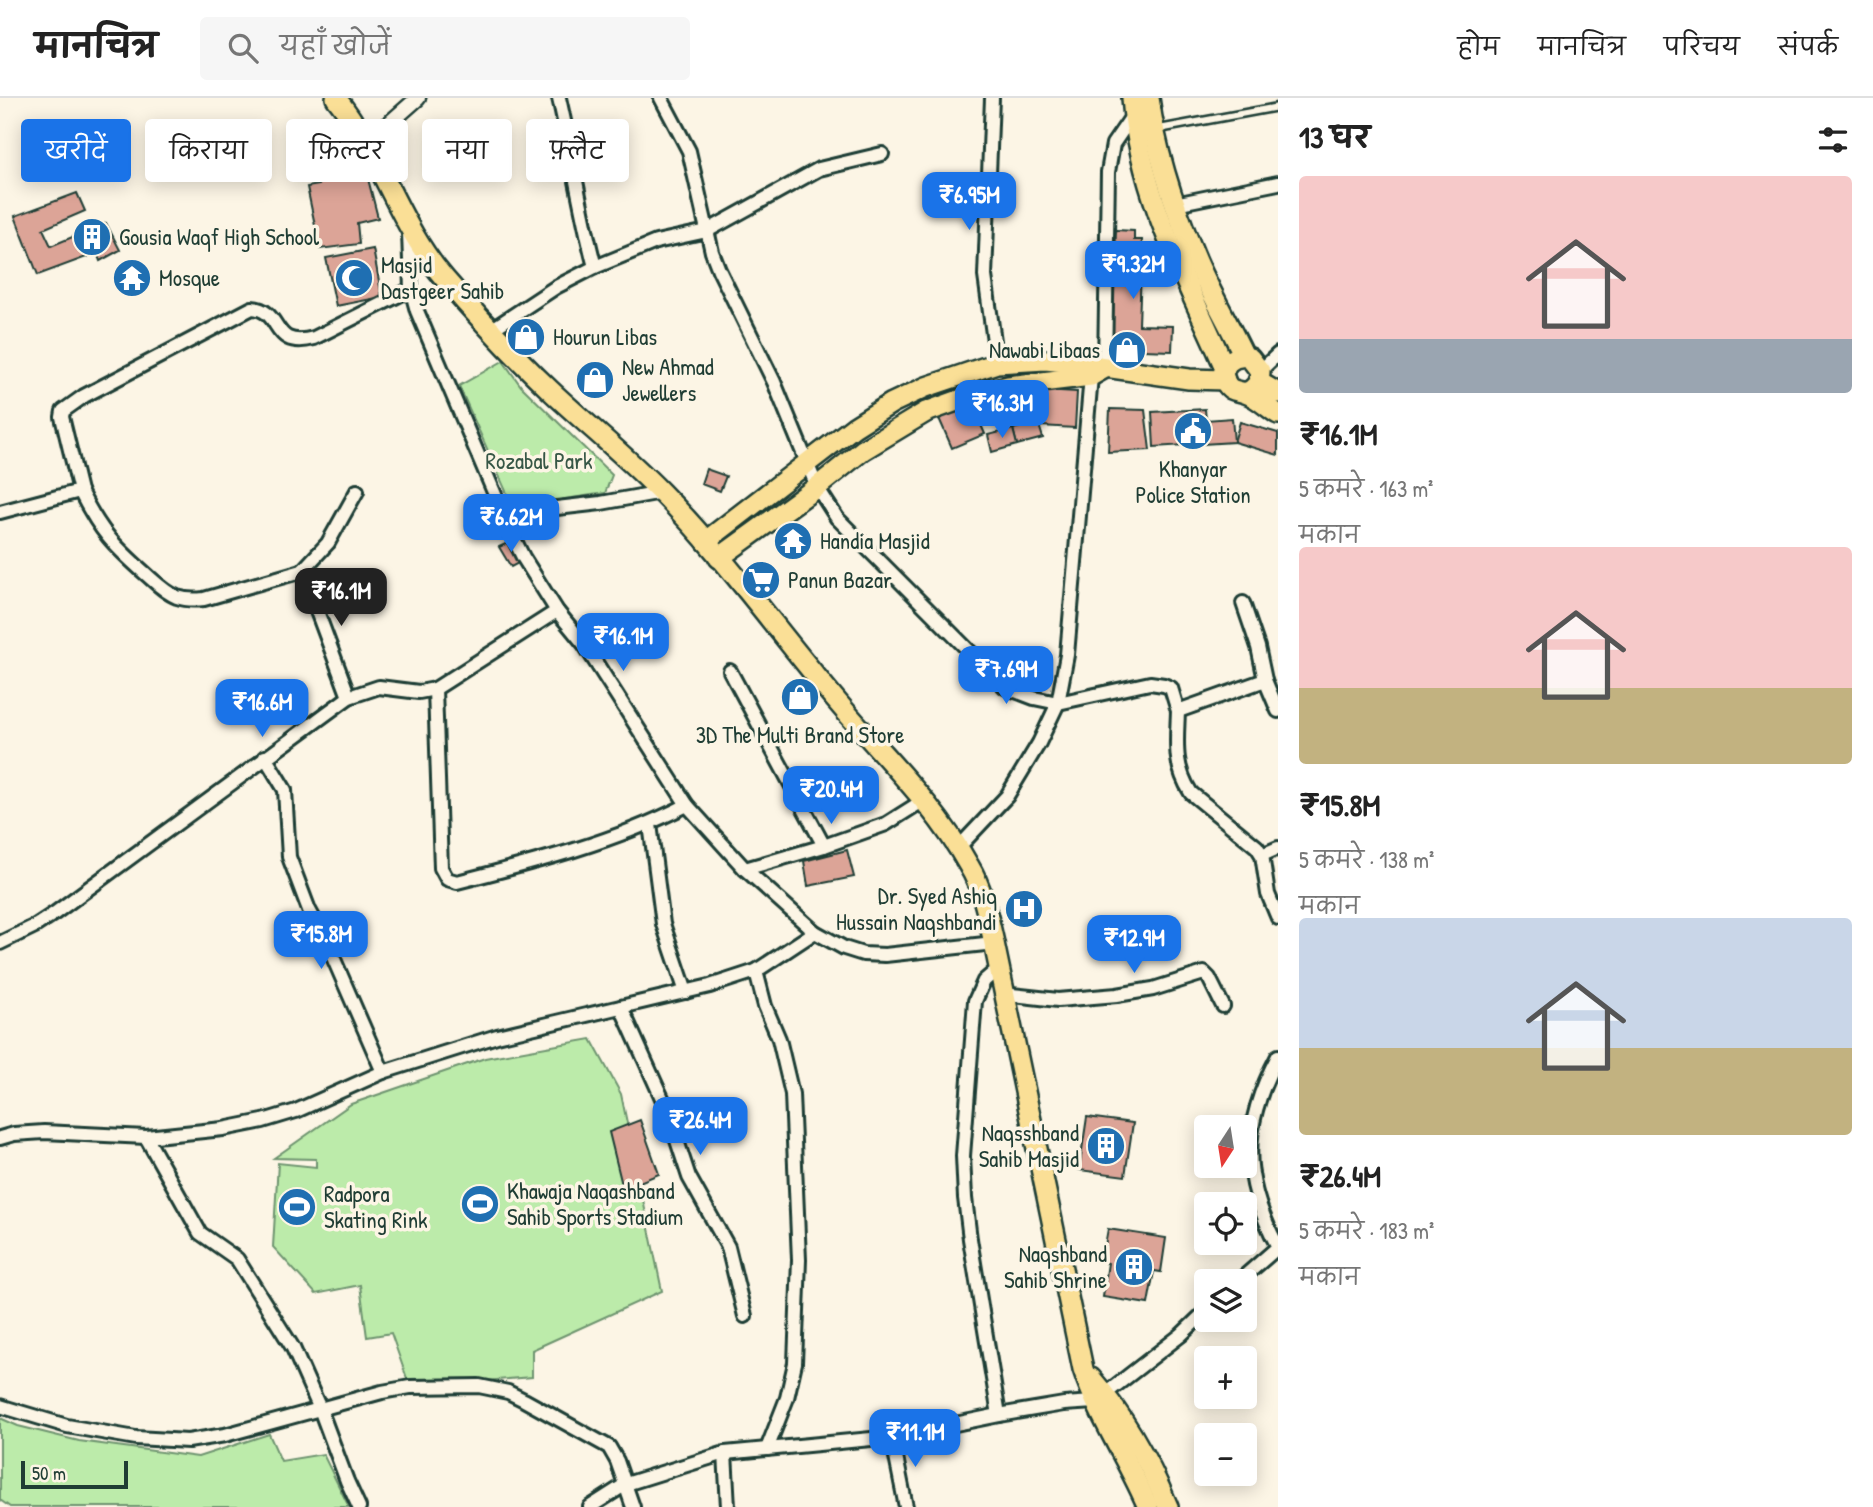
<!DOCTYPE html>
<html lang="hi">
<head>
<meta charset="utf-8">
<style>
  body { margin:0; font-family:"Patrick Hand","Playpen Sans Deva",sans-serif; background:#f6f6f6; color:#222; height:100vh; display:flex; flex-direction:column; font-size:26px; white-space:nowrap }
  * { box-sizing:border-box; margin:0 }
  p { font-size:23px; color:#767676 }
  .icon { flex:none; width:38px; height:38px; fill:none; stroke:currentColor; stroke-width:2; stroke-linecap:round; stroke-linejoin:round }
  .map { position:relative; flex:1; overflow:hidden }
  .drawer { display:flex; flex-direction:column; background:#fff; width:595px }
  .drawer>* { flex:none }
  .banner { position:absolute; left:21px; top:21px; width:665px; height:63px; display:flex; gap:14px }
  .needle { width:46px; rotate:192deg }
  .controls { position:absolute; left:1194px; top:1017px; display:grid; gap:14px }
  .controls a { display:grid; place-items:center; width:63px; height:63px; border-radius:7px; background:#fff; box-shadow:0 4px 18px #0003; font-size:35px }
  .scale { position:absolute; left:21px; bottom:18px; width:107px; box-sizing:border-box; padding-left:7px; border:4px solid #1f3d34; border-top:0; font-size:19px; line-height:24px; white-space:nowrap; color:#1f3d34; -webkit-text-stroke:5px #fcf5e5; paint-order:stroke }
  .price { position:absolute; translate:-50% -60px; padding:0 16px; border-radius:14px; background:#1a73e8; color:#fff; font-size:23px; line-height:46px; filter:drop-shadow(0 2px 4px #0008) }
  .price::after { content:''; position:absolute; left:50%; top:42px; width:21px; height:16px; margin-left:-10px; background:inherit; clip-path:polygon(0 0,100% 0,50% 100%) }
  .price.active { background:#222; color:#fff }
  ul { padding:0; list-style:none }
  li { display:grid; align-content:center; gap:14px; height:371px; padding:0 21px }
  li span { display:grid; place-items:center; height:217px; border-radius:7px; color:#555 }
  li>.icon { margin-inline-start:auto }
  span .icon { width:126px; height:126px; fill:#fffc; stroke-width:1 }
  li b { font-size:30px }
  h2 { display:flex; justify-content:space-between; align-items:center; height:84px; padding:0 21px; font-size:30px }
  .pill { padding:0 24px; border-radius:7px; background:#fff; box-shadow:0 4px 18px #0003; font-size:24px; line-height:63px }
  .pill.active { background:#1a73e8; color:#fff }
  header { display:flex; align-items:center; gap:42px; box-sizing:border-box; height:98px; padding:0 35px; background:#fff; border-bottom:2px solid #e0e0e0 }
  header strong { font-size:33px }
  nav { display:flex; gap:38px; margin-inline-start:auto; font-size:24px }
  .search { width:490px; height:63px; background:#f6f6f6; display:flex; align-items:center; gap:18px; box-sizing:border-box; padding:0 24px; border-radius:7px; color:#767676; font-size:26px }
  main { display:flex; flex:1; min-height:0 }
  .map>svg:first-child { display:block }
</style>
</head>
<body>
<header>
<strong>मानचित्र</strong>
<div class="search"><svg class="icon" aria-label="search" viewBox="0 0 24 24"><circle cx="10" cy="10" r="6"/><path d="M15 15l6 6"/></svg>यहाँ खोजें</div>
<nav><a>होम</a><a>मानचित्र</a><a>परिचय</a><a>संपर्क</a></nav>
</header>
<main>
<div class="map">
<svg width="1278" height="1409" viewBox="0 0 1278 1409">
  <rect width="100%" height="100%" fill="#fcf5e5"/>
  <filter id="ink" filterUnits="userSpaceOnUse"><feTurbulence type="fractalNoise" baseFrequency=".0143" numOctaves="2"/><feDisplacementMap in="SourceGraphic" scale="14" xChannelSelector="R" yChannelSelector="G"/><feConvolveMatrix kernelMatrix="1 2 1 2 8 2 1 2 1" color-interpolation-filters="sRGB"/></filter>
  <g filter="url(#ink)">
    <g fill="#bcebaa" stroke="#6e946f" stroke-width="2">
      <path d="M 503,263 L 521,288 L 612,377 L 605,395 L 513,409 L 459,288 Z"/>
      <path d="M 591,941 L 621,996 L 662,1193 L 532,1252 L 532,1279 L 410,1289 L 391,1235 L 367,1239 L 360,1187 L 316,1196 L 273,1149 L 278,1065 L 316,1069 L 316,1061 L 274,1060 L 351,1006 L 485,960 Z"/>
      <path d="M 0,1320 L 18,1328 L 79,1343 L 198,1359 L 269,1336 L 281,1363 L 323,1356 L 349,1409 L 10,1409 L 0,1402 Z"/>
    </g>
    <g fill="#dca497" stroke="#1f3d34" stroke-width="2">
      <path d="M 364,65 L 378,120 L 357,125 L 359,146 L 320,151 L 307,89 L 319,87 L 316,76 Z"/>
      <path d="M 77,95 L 85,113 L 43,131 L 51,148 L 106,125 L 120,152 L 100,163 L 97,155 L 38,177 L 15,118 Z"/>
      <path d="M 1116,132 L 1134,133 L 1134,142 L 1142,142 L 1139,227 L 1173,228 L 1172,253 L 1112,251 Z"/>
      <path d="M 373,151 L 382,199 L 336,208 L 326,160 Z"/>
      <path d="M 1043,292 L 1077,294 L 1075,330 L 1041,328 Z"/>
      <path d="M 971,304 L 985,336 L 952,350 L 938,318 Z"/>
      <path d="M 1110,311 L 1145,312 L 1150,352 L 1108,354 Z"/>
      <path d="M 1205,311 L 1206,322 L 1232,320 L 1234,344 L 1154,349 L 1152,314 Z"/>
      <path d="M 1038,324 L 1043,340 L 1017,347 L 1013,331 Z"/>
      <path d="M 1240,324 L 1278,335 L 1278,357 L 1234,344 Z"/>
      <path d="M 1013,331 L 1017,347 L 992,354 L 988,337 Z"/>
      <path d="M 706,371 L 726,378 L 720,393 L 701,386 Z"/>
      <path d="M 512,443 L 522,463 L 511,469 L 499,449 Z"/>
      <path d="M 847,752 L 854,779 L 808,788 L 804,763 Z"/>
      <path d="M 1087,1019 L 1133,1025 L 1125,1078 L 1079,1072 Z"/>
      <path d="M 640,1022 L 659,1076 L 623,1091 L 609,1034 Z"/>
      <path d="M 1108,1131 L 1166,1140 L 1161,1174 L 1154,1173 L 1148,1206 L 1103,1199 L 1108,1165 L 1102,1164 Z"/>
    </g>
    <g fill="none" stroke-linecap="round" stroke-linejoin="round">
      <g stroke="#1f3d34" stroke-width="11">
        <path id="service" d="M 1159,31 L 1278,9"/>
      </g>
      <g stroke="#1f3d34" stroke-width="18">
        <g id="minor">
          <path d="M 559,0 C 572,56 580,113 595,169"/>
          <path d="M 661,0 L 689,53 L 712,154 L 719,172 L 774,284 L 817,389 L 837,420 L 1005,589 L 1034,600 L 1058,605 L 1150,585 L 1164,587 L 1171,590 L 1178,613 L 1265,582 L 1278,613"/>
          <path d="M 992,0 L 985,178 L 997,265"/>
          <path d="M 1175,106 L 1278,85"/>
          <path d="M 409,134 L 411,191 L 417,213 L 513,439 L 523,459 L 557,513 L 584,546 L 687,707 L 745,771 L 815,834 L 844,850 L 863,856 L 885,857 L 994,845"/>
          <path d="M 491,232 L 556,189 L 595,169 L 656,144 L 707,133 L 819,71 L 882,56"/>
          <path d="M 1105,270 L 1108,74 L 1113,46 L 1133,17"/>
          <path d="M 1260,273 L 1278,256"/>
          <path d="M 80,393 C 100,433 113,447 147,477 C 156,485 166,495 177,499 C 186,502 195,502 204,501 L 302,473 L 328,445 L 357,393"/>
          <path d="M 0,414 L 80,393 L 62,319 L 63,313 L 84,298 L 252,210 C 284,212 269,252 314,240 L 411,191"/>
          <path d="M 504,416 L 601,405 L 662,394"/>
          <path d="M 302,473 L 349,599"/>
          <path d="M 1243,505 L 1258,549 L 1265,582"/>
          <path d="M 730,573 L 824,748"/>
          <path d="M 435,591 L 441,770 L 447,781 L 457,784 C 536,764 615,744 687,707"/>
          <path d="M 1178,613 C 1177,644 1173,667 1191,695 L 1257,749 L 1262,757 L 1268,796 L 1278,820"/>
          <path d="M 265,659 L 285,692 L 289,759 L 309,812 L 326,843 L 383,974"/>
          <path d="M 650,726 L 663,826 L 686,894"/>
          <path d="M 958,750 L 1007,698 L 1039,645 L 1058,605 L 1067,557 L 1091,278"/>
          <path d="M 1262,757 L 1278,750"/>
          <path d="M 745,771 L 824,748 L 886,726 L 924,702"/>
          <path d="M 0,845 L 35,828 L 55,815 L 349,599 L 379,589 L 419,594 L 435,591 L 557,513"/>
          <path d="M 999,870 L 984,883 L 975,903 L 963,1058 L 965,1100 L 970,1141 L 999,1317"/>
          <path d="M 756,873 L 765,908 L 779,941 L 792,996 L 799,1162 L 795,1265 L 787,1300 L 767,1351"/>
          <path d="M 1003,896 L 1058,902 L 1117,897 L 1153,891 L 1204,875 L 1209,880 L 1223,908"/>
          <path d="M 621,909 L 666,1009 L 689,1079 L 728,1149 L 745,1218"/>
          <path d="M 146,1039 L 200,1135 L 237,1161 L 293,1250 L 320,1311 L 347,1383 L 359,1409"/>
          <path d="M 0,1040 L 14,1036 L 44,1034 L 146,1039 L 223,1031 L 263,1023 L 296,1013 L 383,974 L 497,938 L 710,888 L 756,873 L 815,834"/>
          <path d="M 1239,1183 L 1278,1149 C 1241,1080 1241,1027 1278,958"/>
          <path d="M 1105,1296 L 1181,1237 L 1206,1213"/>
          <path d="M 0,1308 L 67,1328 L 136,1340 L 188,1343 L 225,1337 L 382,1294 L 410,1289 L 479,1288 L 508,1294 L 524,1302 L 609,1349 L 617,1363 L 633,1409"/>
          <path d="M 892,1339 L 906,1409"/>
          <path d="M 725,1355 L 728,1409"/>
          <path d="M 590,1409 L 626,1386 L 725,1355 L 892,1339 L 999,1317 L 1064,1306 L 1094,1304"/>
        </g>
      </g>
      <g stroke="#1f3d34" stroke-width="19">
        <path id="tertiary" d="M 367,45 L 418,0"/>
      </g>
      <g stroke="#1f3d34" stroke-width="24">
        <g id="primary">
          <path d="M 1132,0 C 1140,97 1186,182 1225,270"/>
          <path d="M 1149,0 C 1156,54 1173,106 1194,156 C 1208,191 1228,224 1244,258"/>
          <path d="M 1259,284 L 1278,295"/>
          <path d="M 1245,295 C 1256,291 1260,284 1260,273 L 1250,260 C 1234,255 1217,268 1226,285 C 1231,294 1237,292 1245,295 C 1256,298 1268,310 1278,316"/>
          <path d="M 706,443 L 854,329 L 892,305 L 926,289 L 997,265 L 1045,262 L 1077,265 L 1189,281 L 1225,282"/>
          <path d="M 719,460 L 817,389 L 863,352 L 926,314 L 979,295 L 1008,288 L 1091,278 L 1105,270"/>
        </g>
      </g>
      <g stroke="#1f3d34" stroke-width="24">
        <g id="trunk">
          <path d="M 336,0 C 381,56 398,127 445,181 C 478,219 513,257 550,292 C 586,326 626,358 662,395 C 726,460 780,537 840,607 C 884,659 936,708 969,768 C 983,791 988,819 994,845 L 1083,1271 C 1099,1320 1128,1362 1148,1409"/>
          <path d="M 1091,1280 C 1124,1318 1149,1363 1168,1409"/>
        </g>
      </g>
      <use href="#service" stroke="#fcf5e5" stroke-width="6"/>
      <use href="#minor" stroke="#fcf5e5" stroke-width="12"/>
      <use href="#tertiary" stroke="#fcf5e5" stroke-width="14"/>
      <use href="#primary" stroke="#fadf96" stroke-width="19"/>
      <use href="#trunk" stroke="#fadf96" stroke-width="19"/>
    </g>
  </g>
  <defs>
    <g id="building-disc" transform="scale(2.0125)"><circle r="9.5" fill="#1f6fb2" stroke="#fcf5e5"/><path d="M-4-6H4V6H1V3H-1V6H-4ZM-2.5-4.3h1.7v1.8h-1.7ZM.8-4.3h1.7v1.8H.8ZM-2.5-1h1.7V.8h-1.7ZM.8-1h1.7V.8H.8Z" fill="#fff"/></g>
    <g id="temple-disc" transform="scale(2.0125)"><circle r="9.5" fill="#1f6fb2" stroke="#fcf5e5"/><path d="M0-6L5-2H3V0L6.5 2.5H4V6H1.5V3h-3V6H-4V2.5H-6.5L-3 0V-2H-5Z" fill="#fff"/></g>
    <g id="mosque-disc" transform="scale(2.0125)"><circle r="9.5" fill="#1f6fb2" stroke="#fcf5e5"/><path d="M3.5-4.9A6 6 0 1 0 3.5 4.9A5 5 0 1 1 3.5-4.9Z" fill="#fff"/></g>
    <g id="shop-disc" transform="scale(2.0125)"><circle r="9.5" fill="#1f6fb2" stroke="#fcf5e5"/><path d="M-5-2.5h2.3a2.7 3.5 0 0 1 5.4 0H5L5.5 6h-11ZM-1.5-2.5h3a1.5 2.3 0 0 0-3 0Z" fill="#fff"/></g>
    <g id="civic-disc" transform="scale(2.0125)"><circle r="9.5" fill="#1f6fb2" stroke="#fcf5e5"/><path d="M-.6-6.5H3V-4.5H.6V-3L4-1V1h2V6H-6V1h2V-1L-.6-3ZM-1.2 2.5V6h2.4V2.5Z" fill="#fff"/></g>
    <g id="supermarket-disc" transform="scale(2.0125)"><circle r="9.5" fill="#1f6fb2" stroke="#fcf5e5"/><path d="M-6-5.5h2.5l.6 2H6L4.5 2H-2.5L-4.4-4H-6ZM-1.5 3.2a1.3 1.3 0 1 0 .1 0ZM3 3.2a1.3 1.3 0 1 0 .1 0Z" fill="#fff"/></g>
    <g id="hospital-disc" transform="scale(2.0125)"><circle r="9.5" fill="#1f6fb2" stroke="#fcf5e5"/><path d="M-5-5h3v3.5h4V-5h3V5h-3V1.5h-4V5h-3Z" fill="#fff"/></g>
    <g id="stadium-disc" transform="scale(2.0125)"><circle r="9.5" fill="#1f6fb2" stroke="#fcf5e5"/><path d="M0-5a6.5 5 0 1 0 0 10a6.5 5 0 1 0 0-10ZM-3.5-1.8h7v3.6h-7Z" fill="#fff"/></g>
  </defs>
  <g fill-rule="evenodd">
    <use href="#building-disc" x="92" y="139"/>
    <use href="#temple-disc" x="132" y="180"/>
    <use href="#mosque-disc" x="354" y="180"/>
    <use href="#shop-disc" x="526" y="239"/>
    <use href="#shop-disc" x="1127" y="252"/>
    <use href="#shop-disc" x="595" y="282"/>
    <use href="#civic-disc" x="1193" y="333"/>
    <use href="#temple-disc" x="793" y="443"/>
    <use href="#supermarket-disc" x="761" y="482"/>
    <use href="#shop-disc" x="800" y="599"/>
    <use href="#hospital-disc" x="1024" y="811"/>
    <use href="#building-disc" x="1106" y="1048"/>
    <use href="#stadium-disc" x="480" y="1106"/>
    <use href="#stadium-disc" x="297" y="1109"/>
    <use href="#building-disc" x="1134" y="1169"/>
  </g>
  <g text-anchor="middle" stroke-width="7" stroke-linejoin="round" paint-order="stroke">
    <g font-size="23" fill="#1f3d34" stroke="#fcf5e5" text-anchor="start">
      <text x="119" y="147">Gousia Waqf High School</text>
      <text x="381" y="175">Masjid<tspan x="381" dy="26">Dastgeer Sahib</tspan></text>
      <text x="159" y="188">Mosque</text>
      <text x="553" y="247">Hourun Libas</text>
      <text x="1100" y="260" text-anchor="end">Nawabi Libaas</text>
      <text x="622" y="277">New Ahmad<tspan x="622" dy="26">Jewellers</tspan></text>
      <text x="1193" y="379" text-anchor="middle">Khanyar<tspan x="1193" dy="26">Police Station</tspan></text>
      <text x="820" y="451">Handia Masjid</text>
      <text x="788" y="490">Panun Bazar</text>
      <text x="800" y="645" text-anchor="middle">3D The Multi Brand Store</text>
      <text x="997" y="806" text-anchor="end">Dr. Syed Ashiq<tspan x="997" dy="26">Hussain Naqshbandi</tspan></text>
      <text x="1079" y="1043" text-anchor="end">Naqsshband<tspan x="1079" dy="26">Sahib Masjid</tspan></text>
      <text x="507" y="1101">Khawaja Naqashband<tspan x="507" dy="26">Sahib Sports Stadium</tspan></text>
      <text x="324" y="1104">Radpora<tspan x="324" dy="26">Skating Rink</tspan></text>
      <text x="1107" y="1164" text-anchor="end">Naqshband<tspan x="1107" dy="26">Sahib Shrine</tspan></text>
    </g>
    <g font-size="23" fill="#375746" stroke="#fcf5e5">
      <text x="539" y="371">Rozabal Park</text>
    </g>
  </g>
</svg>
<div class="controls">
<a><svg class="needle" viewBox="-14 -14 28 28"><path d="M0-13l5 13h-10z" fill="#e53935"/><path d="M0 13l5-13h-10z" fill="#767676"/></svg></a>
<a><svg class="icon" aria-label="locate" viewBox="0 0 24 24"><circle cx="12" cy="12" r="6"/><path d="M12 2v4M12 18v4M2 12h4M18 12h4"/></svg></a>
<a><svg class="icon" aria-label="layers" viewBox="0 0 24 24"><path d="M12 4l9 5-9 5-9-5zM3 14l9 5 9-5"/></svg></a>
<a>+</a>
<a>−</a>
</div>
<div class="scale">50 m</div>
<b class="price" style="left:969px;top:134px">₹6.95M</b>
<b class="price" style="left:1133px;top:203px">₹9.32M</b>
<b class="price" style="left:1002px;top:342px">₹16.3M</b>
<b class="price" style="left:511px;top:456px">₹6.62M</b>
<b class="price active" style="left:341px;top:530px">₹16.1M</b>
<b class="price" style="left:623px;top:575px">₹16.1M</b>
<b class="price" style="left:1006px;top:608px">₹7.69M</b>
<b class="price" style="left:262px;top:641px">₹16.6M</b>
<b class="price" style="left:831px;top:728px">₹20.4M</b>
<b class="price" style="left:321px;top:873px">₹15.8M</b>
<b class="price" style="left:1134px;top:877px">₹12.9M</b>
<b class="price" style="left:700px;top:1059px">₹26.4M</b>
<b class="price" style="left:915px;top:1371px">₹11.1M</b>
<div class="banner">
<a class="pill active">खरीदें</a>
<a class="pill">किराया</a>
<a class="pill">फ़िल्टर</a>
<a class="pill">नया</a>
<a class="pill">फ़्लैट</a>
</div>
</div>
<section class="drawer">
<h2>13 घर<svg class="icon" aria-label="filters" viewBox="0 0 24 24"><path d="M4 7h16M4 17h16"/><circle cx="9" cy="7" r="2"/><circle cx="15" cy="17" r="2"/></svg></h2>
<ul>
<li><span style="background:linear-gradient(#f6c9c9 75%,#9aa5b1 0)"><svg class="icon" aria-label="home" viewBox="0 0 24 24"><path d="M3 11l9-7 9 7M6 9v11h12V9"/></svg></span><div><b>₹16.1M</b><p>5 कमरे · 163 m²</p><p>मकान</p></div></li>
<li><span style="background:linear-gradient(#f6c9c9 65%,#c2b280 0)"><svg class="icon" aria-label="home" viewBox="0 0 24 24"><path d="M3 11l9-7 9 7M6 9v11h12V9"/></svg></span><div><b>₹15.8M</b><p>5 कमरे · 138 m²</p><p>मकान</p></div></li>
<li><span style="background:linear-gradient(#c9d6e8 60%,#c2b280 0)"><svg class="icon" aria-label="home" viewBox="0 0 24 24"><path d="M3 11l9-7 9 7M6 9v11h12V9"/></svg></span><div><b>₹26.4M</b><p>5 कमरे · 183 m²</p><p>मकान</p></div></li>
</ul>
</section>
</main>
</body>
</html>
